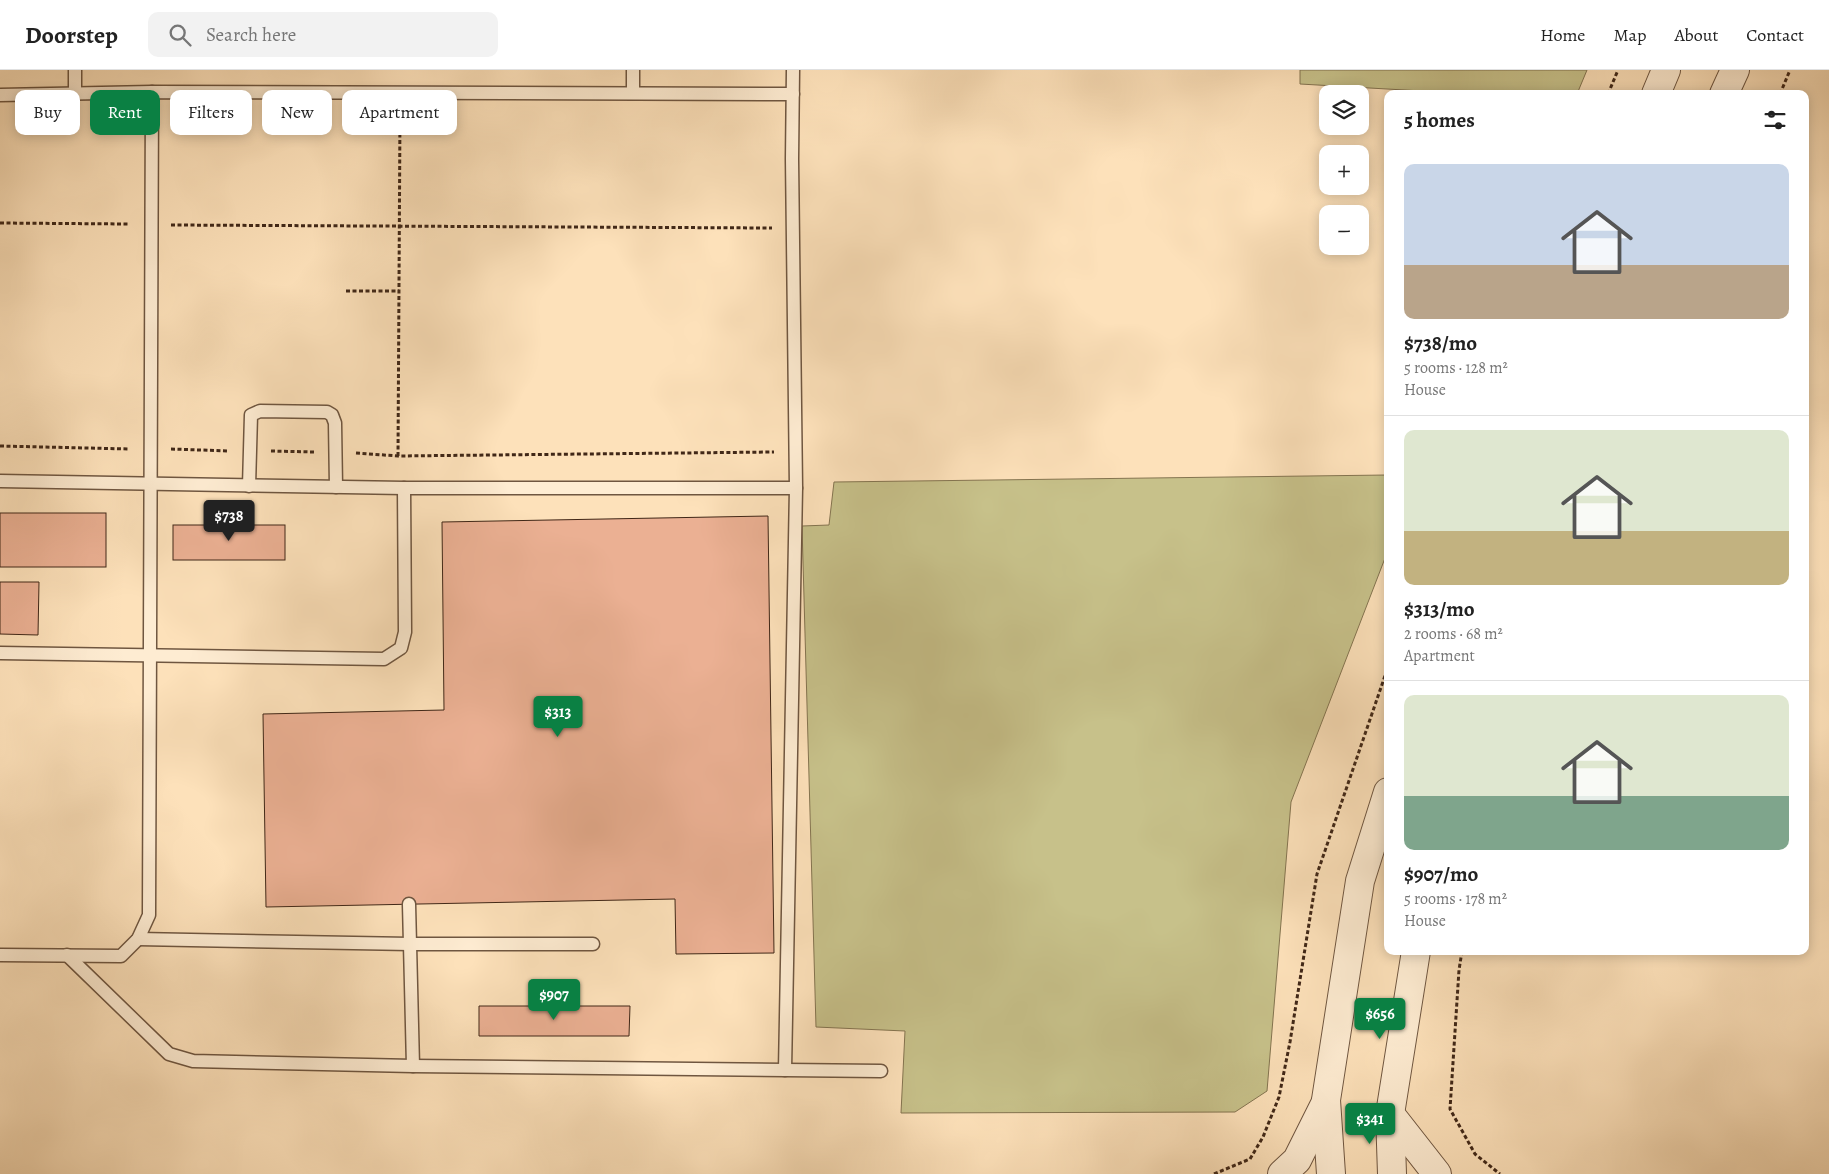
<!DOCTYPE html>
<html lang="en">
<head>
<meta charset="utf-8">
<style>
  body { margin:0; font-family:Alegreya,serif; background:#f2f2f2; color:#222; height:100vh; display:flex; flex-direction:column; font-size:19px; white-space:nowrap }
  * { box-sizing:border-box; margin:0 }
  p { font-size:16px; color:#767676 }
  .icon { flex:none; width:28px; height:28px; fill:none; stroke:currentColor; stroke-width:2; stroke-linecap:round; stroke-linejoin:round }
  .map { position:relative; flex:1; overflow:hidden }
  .sheet { position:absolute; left:1384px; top:20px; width:425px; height:865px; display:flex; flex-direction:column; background:#fff; border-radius:10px; box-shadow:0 2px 12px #0003 }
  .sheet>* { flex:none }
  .hud { position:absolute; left:15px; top:20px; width:475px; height:45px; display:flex; gap:10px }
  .controls { position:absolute; left:1319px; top:15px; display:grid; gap:10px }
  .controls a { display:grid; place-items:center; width:50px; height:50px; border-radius:10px; background:#fff; box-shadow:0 2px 12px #0003; font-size:25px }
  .price { position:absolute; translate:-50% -42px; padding:0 11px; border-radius:5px; background:#0b8043; color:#fff; font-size:16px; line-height:32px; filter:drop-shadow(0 1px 2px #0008) }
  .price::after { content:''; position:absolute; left:50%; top:30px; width:15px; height:11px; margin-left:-8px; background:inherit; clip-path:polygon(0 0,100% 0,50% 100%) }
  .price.active { background:#222; color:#fff }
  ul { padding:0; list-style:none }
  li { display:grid; align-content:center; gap:10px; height:265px; padding:0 20px }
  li+li { border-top:1px solid #e0e0e0 }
  li span { display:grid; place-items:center; height:155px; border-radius:10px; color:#555 }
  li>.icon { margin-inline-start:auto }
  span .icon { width:90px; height:90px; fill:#fffc; stroke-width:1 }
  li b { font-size:21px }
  h2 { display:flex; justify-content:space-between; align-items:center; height:60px; padding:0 20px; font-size:21px }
  .tag { padding:0 18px; border-radius:10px; background:#fff; box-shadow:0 2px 12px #0003; font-size:18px; line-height:45px }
  .tag.active { background:#0b8043; color:#fff }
  header { display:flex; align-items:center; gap:30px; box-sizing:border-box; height:70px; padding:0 25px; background:#fff; border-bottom:1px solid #e0e0e0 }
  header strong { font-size:24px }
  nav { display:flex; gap:28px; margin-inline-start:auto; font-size:18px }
  .search { width:350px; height:45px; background:#f2f2f2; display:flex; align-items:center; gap:12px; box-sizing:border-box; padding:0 18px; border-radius:10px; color:#767676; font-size:19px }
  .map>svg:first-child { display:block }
</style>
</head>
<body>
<header>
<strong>Doorstep</strong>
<div class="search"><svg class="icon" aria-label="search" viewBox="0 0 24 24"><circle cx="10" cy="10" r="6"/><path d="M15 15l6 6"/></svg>Search here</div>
<nav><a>Home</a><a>Map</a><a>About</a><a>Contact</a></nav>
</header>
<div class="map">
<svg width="1829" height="1104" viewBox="0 0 1829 1104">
  <rect width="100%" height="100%" fill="#fde1ba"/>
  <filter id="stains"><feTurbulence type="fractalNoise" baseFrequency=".004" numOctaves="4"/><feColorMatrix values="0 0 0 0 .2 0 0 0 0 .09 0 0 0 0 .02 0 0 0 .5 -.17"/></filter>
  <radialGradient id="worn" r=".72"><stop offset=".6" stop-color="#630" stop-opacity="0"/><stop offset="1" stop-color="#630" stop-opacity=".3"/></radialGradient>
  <g fill="#c7c18a" stroke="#847450">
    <path d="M 1300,0 L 1587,0 L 1577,24 L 1474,24 L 1300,14 Z"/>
    <path d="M 1387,405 L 1387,483 L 1291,732 L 1267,1021 L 1235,1042 L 901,1043 L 905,961 L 816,957 L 802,456 L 829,455 L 834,412 Z"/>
  </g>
  <g fill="#ebb093" stroke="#402717">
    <rect x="0" y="443" width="106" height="54"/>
    <path d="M 768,446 L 774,883 L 676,884 L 675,829 L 266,837 L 263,644 L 444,640 L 442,452 Z"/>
    <rect x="173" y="455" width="112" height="35"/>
    <path d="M 0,512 L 39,512 L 38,565 L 0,564 Z"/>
    <path d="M 479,936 L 630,936 L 629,966 L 479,966 Z"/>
  </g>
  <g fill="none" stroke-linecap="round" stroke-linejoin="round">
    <g stroke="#6f5640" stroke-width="15">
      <g id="service">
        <path d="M 633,23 L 633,0"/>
        <path d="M 75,24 L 75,0"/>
        <path d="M 0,25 L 152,22 L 793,24"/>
        <path d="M 0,411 L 404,418 L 796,418"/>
        <path d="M 249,416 L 251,345 L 260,341 L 327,342 L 332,345 L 335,353 L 336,417"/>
        <path d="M 0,583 L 384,589 L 401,578 L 405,562 L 404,418"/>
        <path d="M 409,834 L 413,996"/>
        <path d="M 138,869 L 410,874 L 593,874"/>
        <path d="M 0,885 L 121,886 L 138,869 L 149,845 L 152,22"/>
        <path d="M 67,885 L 169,984 L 193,991 L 413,996 L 881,1001"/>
        <path d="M 785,1000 L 796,418 L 792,89 L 793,0"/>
      </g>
    </g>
    <g stroke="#6f5640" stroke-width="30">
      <g id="tertiary">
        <path d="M 1656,24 L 1666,0"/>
        <path d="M 1724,24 L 1735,0"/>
        <path d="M 1390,1044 L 1437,1104"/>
        <path d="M 1282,1104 L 1297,1090 L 1326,1032"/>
        <path d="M 1331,1104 L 1326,1030 L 1360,811 L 1388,722"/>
        <path d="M 1392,1104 L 1390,1044 L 1416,881"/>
      </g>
    </g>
    <g stroke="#402717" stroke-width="3" stroke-dasharray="4 2.5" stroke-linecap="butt">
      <path d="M 1608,24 L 1618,0"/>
      <path d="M 1780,24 L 1790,0"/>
      <path d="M 0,153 L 130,154"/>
      <path d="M 171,155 L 772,158"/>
      <path d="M 346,221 L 399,221"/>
      <path d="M 0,376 L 129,379"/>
      <path d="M 171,379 L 229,381"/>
      <path d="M 271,381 L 314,382"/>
      <path d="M 356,383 L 398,386 L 774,382"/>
      <path d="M 398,386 L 400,43"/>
      <path d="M 1462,881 L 1459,900 L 1450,1039 L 1475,1084 L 1500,1104"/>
      <path d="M 1214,1104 L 1250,1089 L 1263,1067 L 1279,1027 L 1290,972 L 1317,804 L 1388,597"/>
    </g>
    <use href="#service" stroke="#feecd2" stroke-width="12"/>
    <use href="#tertiary" stroke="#feecd2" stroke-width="28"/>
  </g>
  <rect width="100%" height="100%" filter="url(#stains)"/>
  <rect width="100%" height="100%" fill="url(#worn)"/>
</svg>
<div class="controls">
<a><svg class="icon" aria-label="layers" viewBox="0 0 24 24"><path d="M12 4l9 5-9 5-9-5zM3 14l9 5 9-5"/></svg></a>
<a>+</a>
<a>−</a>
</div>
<b class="price active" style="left:229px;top:472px">$738</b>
<b class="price" style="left:558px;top:668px">$313</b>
<b class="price" style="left:554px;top:951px">$907</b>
<b class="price" style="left:1380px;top:970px">$656</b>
<b class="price" style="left:1370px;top:1075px">$341</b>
<div class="hud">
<a class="tag">Buy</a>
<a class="tag active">Rent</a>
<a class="tag">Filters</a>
<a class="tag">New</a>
<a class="tag">Apartment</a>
</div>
<section class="sheet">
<h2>5 homes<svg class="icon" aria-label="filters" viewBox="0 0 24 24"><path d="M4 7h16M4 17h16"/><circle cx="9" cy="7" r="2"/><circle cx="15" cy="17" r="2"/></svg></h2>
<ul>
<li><span style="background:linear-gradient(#c9d6e8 65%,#b9a48a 0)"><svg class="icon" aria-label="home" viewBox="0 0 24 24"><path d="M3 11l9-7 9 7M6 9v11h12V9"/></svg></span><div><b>$738/mo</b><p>5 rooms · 128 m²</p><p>House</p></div></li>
<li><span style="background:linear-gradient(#dfe7d0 65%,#c2b280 0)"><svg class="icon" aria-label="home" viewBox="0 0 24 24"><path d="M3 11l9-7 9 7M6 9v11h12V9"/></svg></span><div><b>$313/mo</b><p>2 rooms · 68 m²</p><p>Apartment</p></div></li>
<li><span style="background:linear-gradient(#dfe7d0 65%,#7fa58c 0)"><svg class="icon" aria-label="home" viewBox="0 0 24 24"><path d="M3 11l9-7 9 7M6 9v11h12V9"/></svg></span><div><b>$907/mo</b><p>5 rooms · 178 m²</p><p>House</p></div></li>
</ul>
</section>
</div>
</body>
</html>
